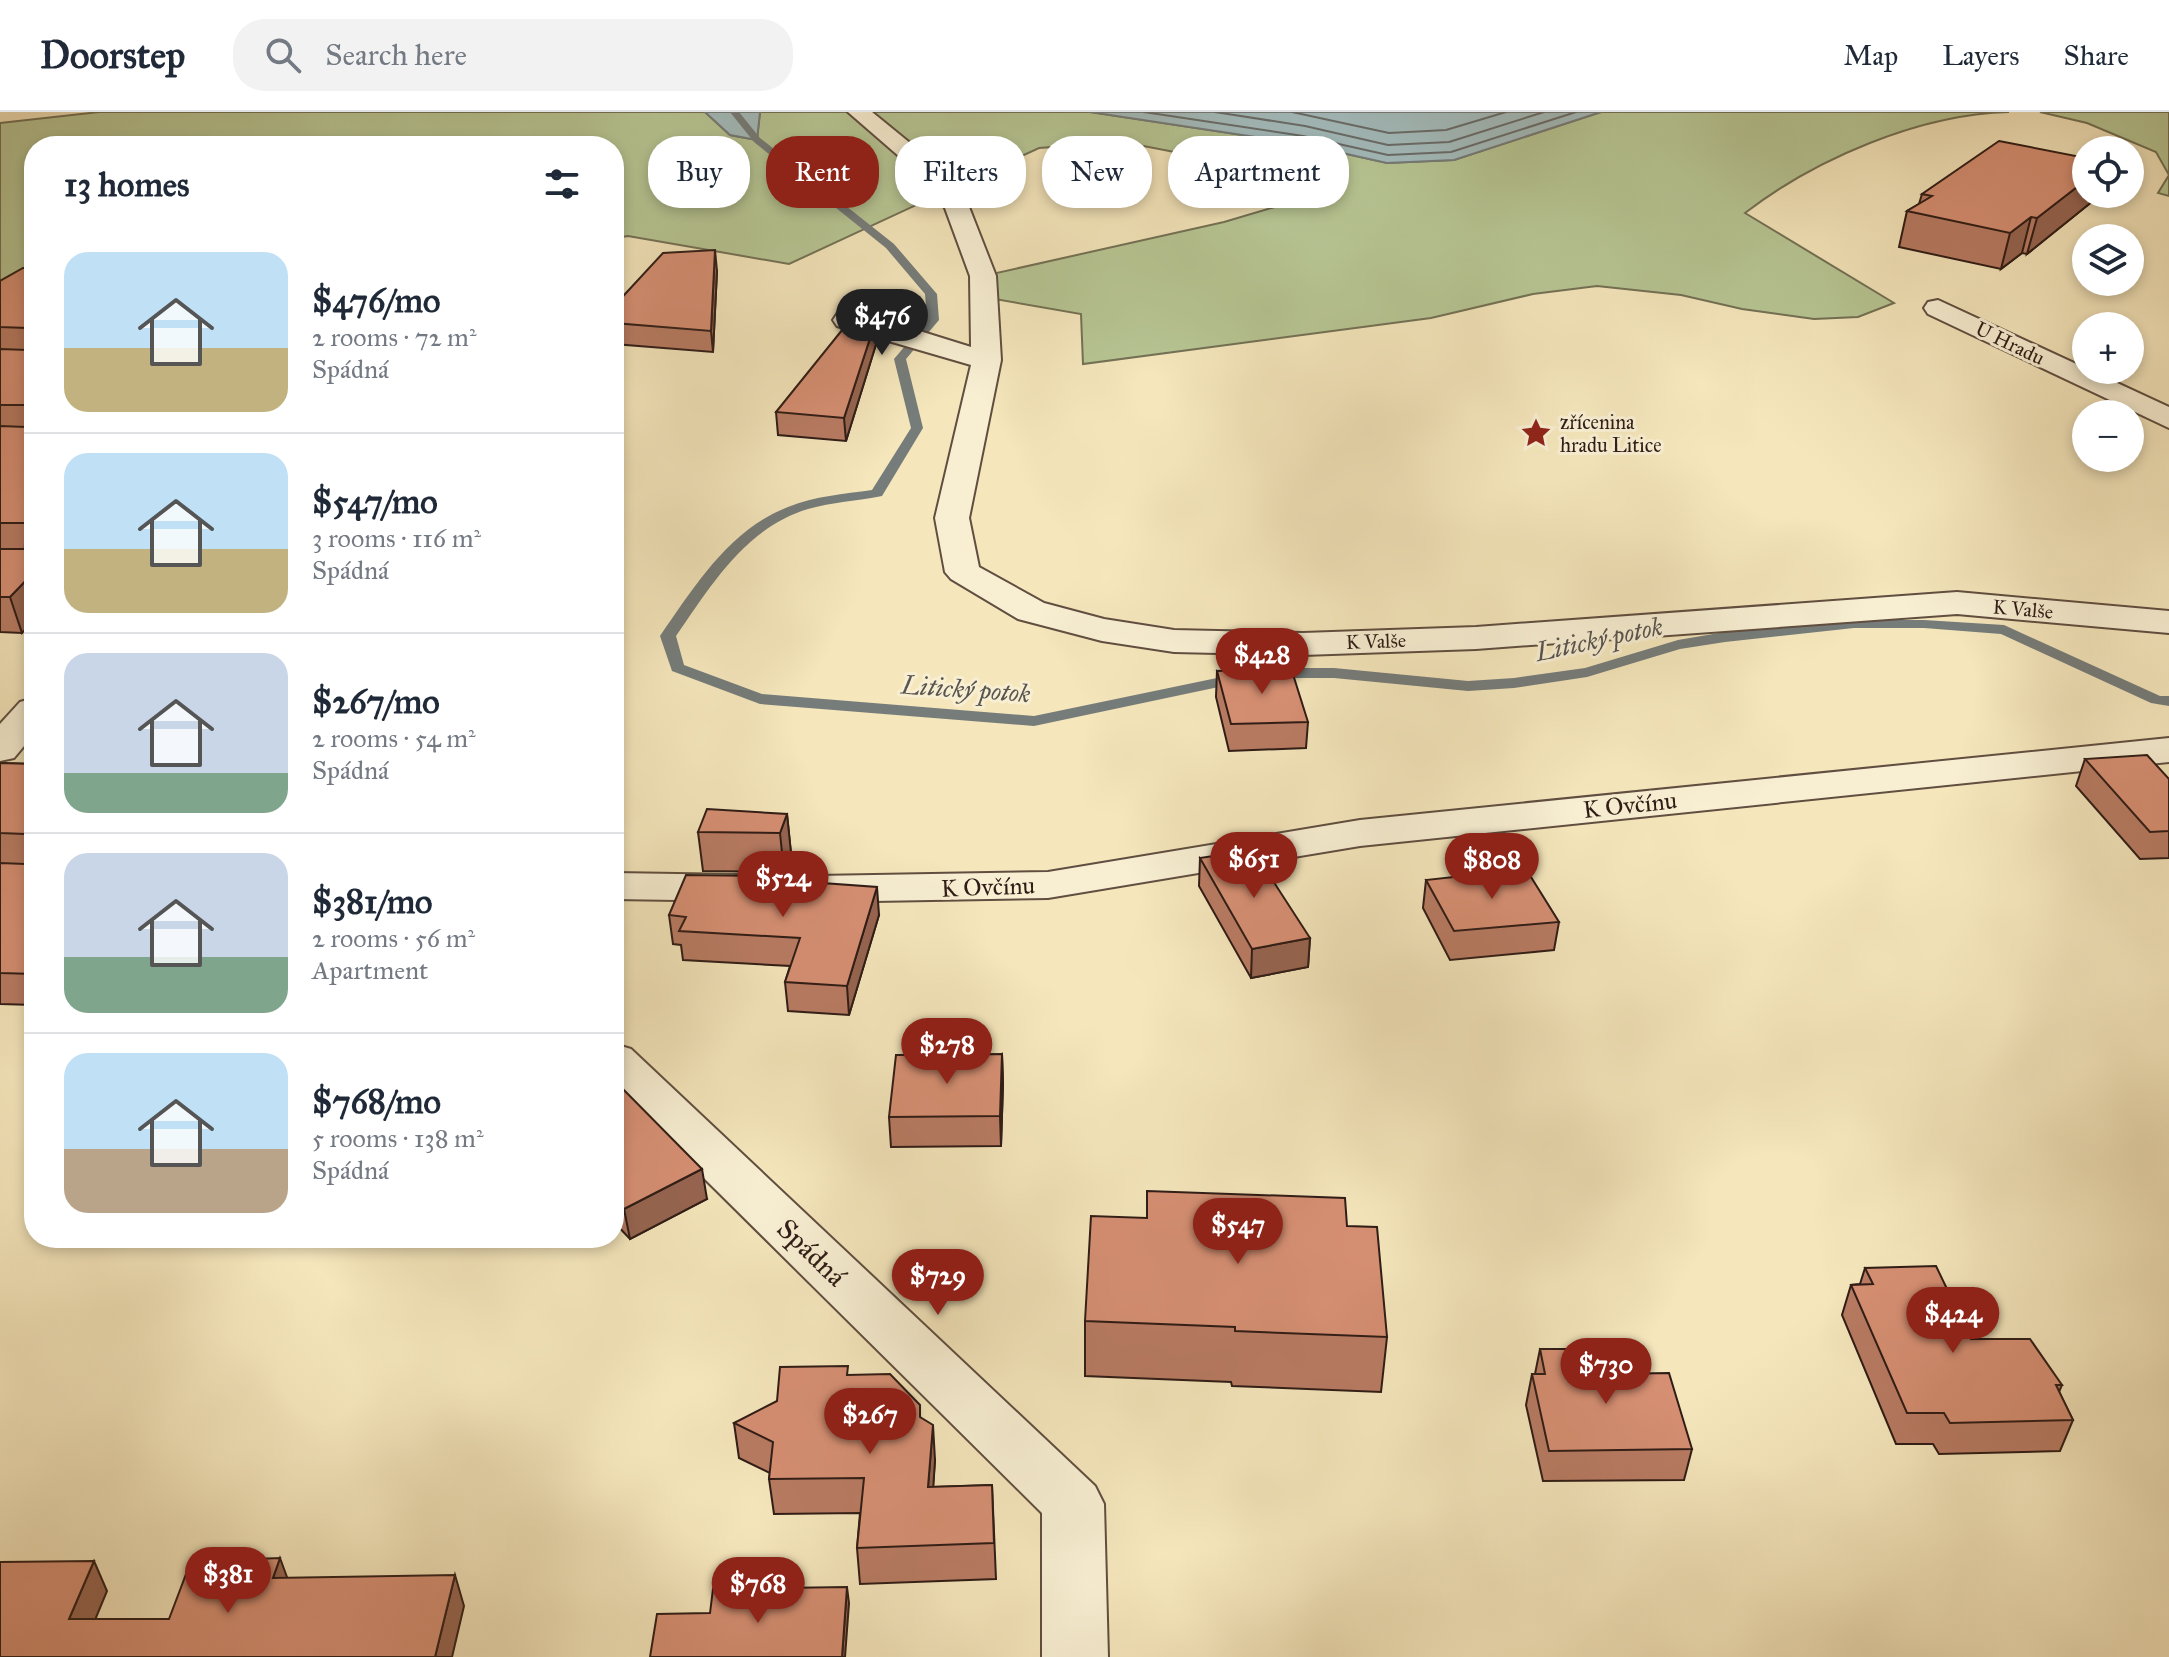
<!DOCTYPE html>
<html lang="en">
<head>
<meta charset="utf-8">
<style>
  body { margin:0; font-family:"IM FELL Great Primer",serif; background:#f2f2f3; color:#1f2937; height:100vh; display:flex; flex-direction:column; font-size:30px; white-space:nowrap }
  * { box-sizing:border-box; margin:0 }
  p { font-size:26px; color:#747a83 }
  .icon { flex:none; width:44px; height:44px; fill:none; stroke:currentColor; stroke-width:2; stroke-linecap:round; stroke-linejoin:round }
  .map { position:relative; flex:1; overflow:hidden }
  .side { position:absolute; left:24px; top:24px; width:600px; height:1112px; display:flex; flex-direction:column; background:#fff; border-radius:32px; box-shadow:0 4px 12px #0003 }
  .side>* { flex:none }
  .banner { position:absolute; left:648px; top:24px; width:760px; height:72px; display:flex; gap:16px }
  .tools { position:absolute; left:2072px; top:24px; display:grid; gap:16px }
  .tools a { display:grid; place-items:center; width:72px; height:72px; border-radius:50%; background:#fff; box-shadow:0 4px 12px #0003; font-size:40px }
  .price { position:absolute; translate:-50% -68px; padding:0 18px; border-radius:28px; background:#8f2418; color:#fff; font-size:26px; line-height:52px; filter:drop-shadow(0 2px 4px #0008) }
  .price::after { content:''; position:absolute; left:50%; top:48px; width:24px; height:18px; margin-left:-12px; background:inherit; clip-path:polygon(0 0,100% 0,50% 100%) }
  .price.active { background:#222; color:#fff }
  ul { padding:0; list-style:none }
  li { display:flex; align-items:center; gap:24px; height:200px; padding:0 40px }
  li+li { border-top:2px solid #e0e1e3 }
  li span { display:grid; place-items:center; flex:none; width:224px; height:160px; border-radius:24px; color:#555 }
  li>.icon { margin-inline-start:auto }
  span .icon { width:96px; height:96px; fill:#fffc; stroke-width:1 }
  li b { font-size:34px }
  h2 { display:flex; justify-content:space-between; align-items:center; height:96px; padding:0 40px; font-size:34px }
  .chip { padding:0 28px; border-radius:32px; background:#fff; box-shadow:0 4px 12px #0003; font-size:28px; line-height:72px }
  .chip.active { background:#8f2418; color:#fff }
  header { display:flex; align-items:center; gap:48px; box-sizing:border-box; height:112px; padding:0 40px; background:#fff; border-bottom:2px solid #e0e1e3 }
  header strong { font-size:38px }
  nav { display:flex; gap:44px; margin-inline-start:auto; font-size:28px }
  .search { width:560px; height:72px; background:#f2f2f3; display:flex; align-items:center; gap:20px; box-sizing:border-box; padding:0 28px; border-radius:32px; color:#747a83; font-size:30px }
  .map>svg:first-child { display:block }
</style>
</head>
<body>
<header>
<strong>Doorstep</strong>
<div class="search"><svg class="icon" aria-label="search" viewBox="0 0 24 24"><circle cx="10" cy="10" r="6"/><path d="M15 15l6 6"/></svg>Search here</div>
<nav><a>Map</a><a>Layers</a><a>Share</a></nav>
</header>
<div class="map">
<svg width="2169" height="1545" viewBox="0 0 2169 1545">
  <rect width="100%" height="100%" fill="#f5e6bc"/>
  <filter id="stains"><feTurbulence type="fractalNoise" baseFrequency=".0025" numOctaves="4"/><feColorMatrix values="0 0 0 0 .2 0 0 0 0 .09 0 0 0 0 .02 0 0 0 .5 -.17"/></filter>
  <radialGradient id="worn" r=".72"><stop offset=".6" stop-color="#630" stop-opacity="0"/><stop offset="1" stop-color="#630" stop-opacity=".3"/></radialGradient>
  <g fill="#b7c694" stroke="#737155" stroke-width="2">
    <path d="M 99,0 L 705,0 L 730,23 L 757,28 L 760,0 L 1090,0 L 1302,32 L 1387,51 L 1454,48 L 1601,0 L 2009,0 C 1920,2 1815,47 1745,101 L 1894,191 L 1858,205 L 1814,207 L 1742,197 L 1681,183 L 1597,174 L 1533,182 L 1431,206 L 1083,252 L 1081,202 L 983,185 L 983,164 L 1224,110 L 1295,89 L 1308,72 L 1231,51 L 1123,30 L 1039,36 L 789,152 L 628,124 L 614,126 L 614,34 L 34,34 L 34,172 L 0,174 L 0,11 Z"/>
    <path d="M 2040,0 L 2169,0 L 2169,84 L 2158,81 L 2169,63 L 2156,40 L 2087,11 Z"/>
  </g>
  <g fill="#a3bcbd" stroke="#757c7a" stroke-width="2">
    <path d="M 705,0 L 760,0 L 757,28 L 730,23 Z"/>
    <path d="M 1090,0 L 1601,0 L 1454,48 L 1387,51 L 1302,32 Z"/>
  </g>
  <g fill="none" stroke-linecap="round" stroke-linejoin="round">
    <g stroke="#696c6a" stroke-width="2">
      <path d="M 1144,0 L 1303,24 L 1388,43 L 1451,40 L 1576,0"/>
      <path d="M 1215,0 L 1305,14 L 1388,33 L 1449,30 L 1544,0"/>
      <path d="M 1292,0 L 1389,21 L 1446,18 L 1506,0"/>
    </g>
    <g fill="#757c7a" fill-rule="evenodd">
      <path d="M 730,0 L 739,0 L 760,26 L 894,132 L 937,182 L 939,208 L 906,247 L 923,316 L 882,384 C 857,389 832,390 808,397 C 745,416 711,474 676,524 L 684,553 L 762,582 L 1034,604 L 1241,561 L 1247,563 L 1249,566 L 1247,569 L 1034,614 L 760,592 L 672,559 L 660,524 C 695,474 729,418 788,395 C 815,384 844,382 872,378 L 911,316 L 894,247 L 927,208 L 925,182 L 886,136 L 754,30 Z"/>
      <path d="M 1854,508 L 1924,508 L 2004,513 L 2160,584 L 2169,584 L 2169,594 L 2151,591 L 2001,522 L 1924,516 L 1854,516 L 1725,530 L 1680,537 L 1587,565 L 1514,576 L 1468,579 L 1334,566 L 1270,566 L 1262,561 L 1270,556 L 1334,556 L 1468,569 L 1514,566 L 1585,556 L 1678,528 L 1725,520 Z"/>
    </g>
    <g stroke="#604e40" stroke-width="4">
      <g id="minor">
        <path d="M 848,0 L 872,0 L 932,49 L 969,95 L 996,164 L 1001,248 L 969,406 L 979,455 L 1044,491 L 1104,507 L 1174,518 L 1303,521 L 1476,515 L 1957,480 L 2169,499 L 2169,521 L 1957,502 L 1476,537 L 1303,543 L 1174,540 L 1102,529 L 1018,507 L 951,467 L 945,460 L 935,406 L 971,253 L 837,214 L 833,208 L 839,199 L 849,197 L 971,235 L 970,164 L 945,96 L 916,59 Z"/>
        <path d="M 1938,188 L 2169,295 L 2169,316 L 1928,202 L 1924,196 L 1928,190 Z"/>
        <path d="M 34,586 L 34,622 L 14,646 L 0,649 L 0,612 L 20,590 Z"/>
        <path d="M 2169,626 L 2169,650 L 1360,734 L 1048,786 L 816,790 L 800,786 L 794,777 L 800,768 L 816,764 L 1048,760 L 1360,708 Z"/>
        <path d="M 614,761 L 740,763 L 756,767 L 762,776 L 756,785 L 740,789 L 614,787 Z"/>
        <path d="M 614,932 L 631,937 L 1095,1374 L 1104,1392 L 1108,1545 L 1042,1545 L 1042,1401 L 614,977 Z"/>
      </g>
    </g>
    <use href="#minor" fill="#f8efd3" fill-rule="evenodd"/>
  </g>
  <g fill="#b87b63" stroke="#2f1c16" stroke-width="2">
    <path d="M 1922,82 L 2099,84 L 2027,142 L 2022,141 L 2001,157 L 1899,135 L 1907,99 L 1919,92 Z"/>
    <path d="M 34,156 L 22,521 L 0,520 L 0,169 Z"/>
    <path d="M 717,159 L 713,240 L 614,232 L 614,194 Z"/>
    <path d="M 876,208 L 877,229 L 846,329 L 778,323 L 776,300 Z"/>
    <path d="M 1217,559 L 1308,610 L 1306,636 L 1229,639 L 1216,585 Z"/>
    <path d="M 2085,647 L 2169,667 L 2169,746 L 2140,747 L 2076,674 Z"/>
    <path d="M 0,651 L 34,652 L 34,893 L 0,892 Z"/>
    <path d="M 787,702 L 791,741 L 784,760 L 703,759 L 698,720 Z"/>
    <path d="M 1200,746 L 1310,826 L 1308,855 L 1251,866 L 1199,774 Z"/>
    <path d="M 769,767 L 879,803 L 849,903 L 788,899 L 785,870 L 790,854 L 683,848 L 681,833 L 673,832 L 669,803 Z"/>
    <path d="M 1426,768 L 1559,810 L 1554,838 L 1450,848 L 1423,796 Z"/>
    <path d="M 1002,942 L 1003,972 L 1001,1034 L 891,1035 L 889,1005 Z"/>
    <path d="M 614,968 L 707,1087 L 630,1127 L 614,1110 Z"/>
    <path d="M 1347,1114 L 1387,1225 L 1381,1280 L 1232,1274 L 1231,1270 L 1085,1264 L 1085,1209 Z"/>
    <path d="M 1865,1156 L 1971,1227 L 2062,1273 L 2059,1280 L 2073,1308 L 2060,1339 L 1939,1342 L 1933,1332 L 1896,1332 L 1842,1203 L 1851,1173 L 1860,1172 Z"/>
    <path d="M 1540,1237 L 1611,1262 L 1692,1337 L 1684,1368 L 1543,1369 L 1526,1293 L 1532,1262 L 1535,1262 Z"/>
    <path d="M 848,1263 L 921,1306 L 935,1348 L 933,1375 L 992,1373 L 996,1467 L 860,1472 L 857,1436 L 860,1401 L 774,1402 L 769,1367 L 770,1361 L 739,1346 L 734,1311 Z"/>
  </g>
  <g fill="#966450" stroke="#2f1c16" stroke-width="2">
    <path d="M 2086,68 L 2086,82 L 2100,82 L 2099,84 L 2027,142 L 2037,106 Z"/>
    <path d="M 2031,105 L 2022,141 L 2001,157 L 2010,121 Z"/>
    <path d="M 715,138 L 717,159 L 713,240 L 711,219 Z"/>
    <path d="M 876,208 L 877,229 L 846,329 L 844,306 Z"/>
    <path d="M 34,460 L 34,508 L 22,521 L 10,485 Z"/>
    <path d="M 787,702 L 791,741 L 784,760 L 780,721 Z"/>
    <path d="M 877,775 L 879,803 L 849,903 L 847,874 Z"/>
    <path d="M 1310,826 L 1308,855 L 1251,866 L 1252,837 Z"/>
    <path d="M 1002,942 L 1003,972 L 1001,1034 L 1000,1004 Z"/>
    <path d="M 702,1057 L 707,1087 L 630,1127 L 624,1097 Z"/>
    <path d="M 933,1313 L 935,1348 L 931,1410 L 928,1375 Z"/>
    <path d="M 280,1446 L 291,1476 L 273,1466 Z"/>
    <path d="M 94,1449 L 107,1479 L 83,1537 L 69,1507 Z"/>
    <path d="M 455,1463 L 464,1494 L 452,1545 L 435,1545 Z"/>
    <path d="M 847,1475 L 849,1491 L 845,1545 L 842,1545 Z"/>
  </g>
  <g fill="#d68f73" stroke="#2f1c16" stroke-width="2">
    <path d="M 1999,29 L 2086,46 L 2086,68 L 2037,106 L 2031,105 L 2010,121 L 1907,99 L 1932,84 L 1922,82 Z"/>
    <path d="M 715,138 L 711,219 L 614,211 L 614,194 L 663,141 Z"/>
    <path d="M 23,156 L 34,156 L 34,460 L 10,485 L 0,485 L 0,437 L 25,437 L 25,411 L 0,411 L 0,314 L 26,315 L 26,293 L 0,293 L 0,237 L 27,238 L 27,216 L 0,215 L 0,169 Z"/>
    <path d="M 855,202 L 876,208 L 844,306 L 776,300 Z"/>
    <path d="M 1291,556 L 1308,610 L 1231,612 L 1217,559 Z"/>
    <path d="M 2147,643 L 2169,667 L 2169,719 L 2150,720 L 2085,647 Z"/>
    <path d="M 0,651 L 34,652 L 34,862 L 0,861 L 0,751 L 25,752 L 25,722 L 0,721 Z"/>
    <path d="M 707,697 L 787,702 L 780,721 L 698,720 Z"/>
    <path d="M 1253,738 L 1310,826 L 1252,837 L 1200,746 Z"/>
    <path d="M 1526,757 L 1559,810 L 1454,819 L 1426,768 Z"/>
    <path d="M 686,763 L 768,764 L 767,767 L 877,775 L 847,874 L 785,870 L 800,826 L 679,819 L 686,805 L 669,803 Z"/>
    <path d="M 1002,942 L 1000,1004 L 889,1005 L 896,943 Z"/>
    <path d="M 614,968 L 702,1057 L 624,1097 L 614,1086 Z"/>
    <path d="M 1147,1079 L 1345,1086 L 1347,1114 L 1377,1115 L 1387,1225 L 1235,1219 L 1235,1215 L 1085,1209 L 1091,1104 L 1147,1106 Z"/>
    <path d="M 1936,1154 L 1971,1227 L 2030,1227 L 2062,1273 L 2056,1273 L 2073,1308 L 1950,1311 L 1944,1301 L 1907,1301 L 1851,1173 L 1873,1172 L 1865,1156 Z"/>
    <path d="M 1540,1237 L 1604,1237 L 1611,1262 L 1669,1261 L 1692,1337 L 1549,1339 L 1532,1262 L 1545,1262 Z"/>
    <path d="M 848,1254 L 847,1263 L 890,1262 L 920,1293 L 920,1305 L 933,1313 L 928,1375 L 992,1373 L 994,1431 L 857,1436 L 864,1366 L 769,1367 L 773,1330 L 734,1311 L 777,1289 L 780,1255 Z"/>
    <path d="M 280,1446 L 273,1466 L 455,1463 L 435,1545 L 0,1545 L 0,1450 L 94,1449 L 69,1507 L 169,1507 L 191,1449 Z"/>
    <path d="M 847,1475 L 842,1545 L 650,1545 L 657,1502 L 710,1501 L 713,1477 Z"/>
  </g>
  <defs>
    <g id="sight-bare" transform="scale(2.4)"><path d="M0-6L1.8-2.2L6-1.7L2.9 1.2L3.7 5.4L0 3.3L-3.7 5.4L-2.9 1.2L-6-1.7L-1.8-2.2Z" fill="#8f2418" stroke="#f8efd3" stroke-width="2.5" paint-order="stroke"/></g>
  </defs>
  <g fill-rule="evenodd">
    <use href="#sight-bare" x="1536" y="321"/>
  </g>
  <g text-anchor="middle" stroke-width="6" stroke-linejoin="round" paint-order="stroke">
    <g font-size="20" fill="#2f1c16" stroke="#f8efd3">
      <text transform="translate(2010 231) rotate(26)" y="7">U Hradu</text>
      <text transform="translate(2023 497) rotate(5)" y="7">K Valše</text>
      <text transform="translate(1376 529) rotate(-2)" y="7">K Valše</text>
    </g>
    <g font-size="20" fill="#2f1c16" stroke="#f8efd3" text-anchor="start">
      <text x="1560" y="317">zřícenina<tspan x="1560" dy="23">hradu Litice</tspan></text>
    </g>
    <g font-size="24" fill="#2f1c16" stroke="#f8efd3">
      <text transform="translate(1630 693) rotate(-6)" y="8">K Ovčínu</text>
      <text transform="translate(988 775) rotate(-2)" y="8">K Ovčínu</text>
    </g>
    <g font-size="26" font-style="italic" fill="#585450" stroke="#f8efd3">
      <text transform="translate(1599 527) rotate(-12)" y="9">Litický potok</text>
      <text transform="translate(966 577) rotate(4)" y="9">Litický potok</text>
    </g>
    <g font-size="28" fill="#2f1c16" stroke="#f8efd3">
      <text transform="translate(812 1140) rotate(44)" y="10">Spádná</text>
    </g>
  </g>
  <rect width="100%" height="100%" filter="url(#stains)"/>
  <rect width="100%" height="100%" fill="url(#worn)"/>
</svg>
<div class="tools">
<a><svg class="icon" aria-label="locate" viewBox="0 0 24 24"><circle cx="12" cy="12" r="6"/><path d="M12 2v4M12 18v4M2 12h4M18 12h4"/></svg></a>
<a><svg class="icon" aria-label="layers" viewBox="0 0 24 24"><path d="M12 4l9 5-9 5-9-5zM3 14l9 5 9-5"/></svg></a>
<a>+</a>
<a>−</a>
</div>
<b class="price active" style="left:882px;top:245px">$476</b>
<b class="price" style="left:1262px;top:584px">$428</b>
<b class="price" style="left:1254px;top:788px">$651</b>
<b class="price" style="left:1492px;top:789px">$808</b>
<b class="price" style="left:783px;top:807px">$524</b>
<b class="price" style="left:947px;top:974px">$278</b>
<b class="price" style="left:1238px;top:1154px">$547</b>
<b class="price" style="left:938px;top:1205px">$729</b>
<b class="price" style="left:1953px;top:1243px">$424</b>
<b class="price" style="left:1606px;top:1294px">$730</b>
<b class="price" style="left:870px;top:1344px">$267</b>
<b class="price" style="left:228px;top:1503px">$381</b>
<b class="price" style="left:758px;top:1513px">$768</b>
<div class="banner">
<a class="chip">Buy</a>
<a class="chip active">Rent</a>
<a class="chip">Filters</a>
<a class="chip">New</a>
<a class="chip">Apartment</a>
</div>
<section class="side">
<h2>13 homes<svg class="icon" aria-label="filters" viewBox="0 0 24 24"><path d="M4 7h16M4 17h16"/><circle cx="9" cy="7" r="2"/><circle cx="15" cy="17" r="2"/></svg></h2>
<ul>
<li><span style="background:linear-gradient(#bfe0f5 60%,#c2b280 0)"><svg class="icon" aria-label="home" viewBox="0 0 24 24"><path d="M3 11l9-7 9 7M6 9v11h12V9"/></svg></span><div><b>$476/mo</b><p>2 rooms · 72 m²</p><p>Spádná</p></div></li>
<li><span style="background:linear-gradient(#bfe0f5 60%,#c2b280 0)"><svg class="icon" aria-label="home" viewBox="0 0 24 24"><path d="M3 11l9-7 9 7M6 9v11h12V9"/></svg></span><div><b>$547/mo</b><p>3 rooms · 116 m²</p><p>Spádná</p></div></li>
<li><span style="background:linear-gradient(#c9d6e8 75%,#7fa58c 0)"><svg class="icon" aria-label="home" viewBox="0 0 24 24"><path d="M3 11l9-7 9 7M6 9v11h12V9"/></svg></span><div><b>$267/mo</b><p>2 rooms · 54 m²</p><p>Spádná</p></div></li>
<li><span style="background:linear-gradient(#c9d6e8 65%,#7fa58c 0)"><svg class="icon" aria-label="home" viewBox="0 0 24 24"><path d="M3 11l9-7 9 7M6 9v11h12V9"/></svg></span><div><b>$381/mo</b><p>2 rooms · 56 m²</p><p>Apartment</p></div></li>
<li><span style="background:linear-gradient(#bfe0f5 60%,#b9a48a 0)"><svg class="icon" aria-label="home" viewBox="0 0 24 24"><path d="M3 11l9-7 9 7M6 9v11h12V9"/></svg></span><div><b>$768/mo</b><p>5 rooms · 138 m²</p><p>Spádná</p></div></li>
</ul>
</section>
</div>
</body>
</html>
